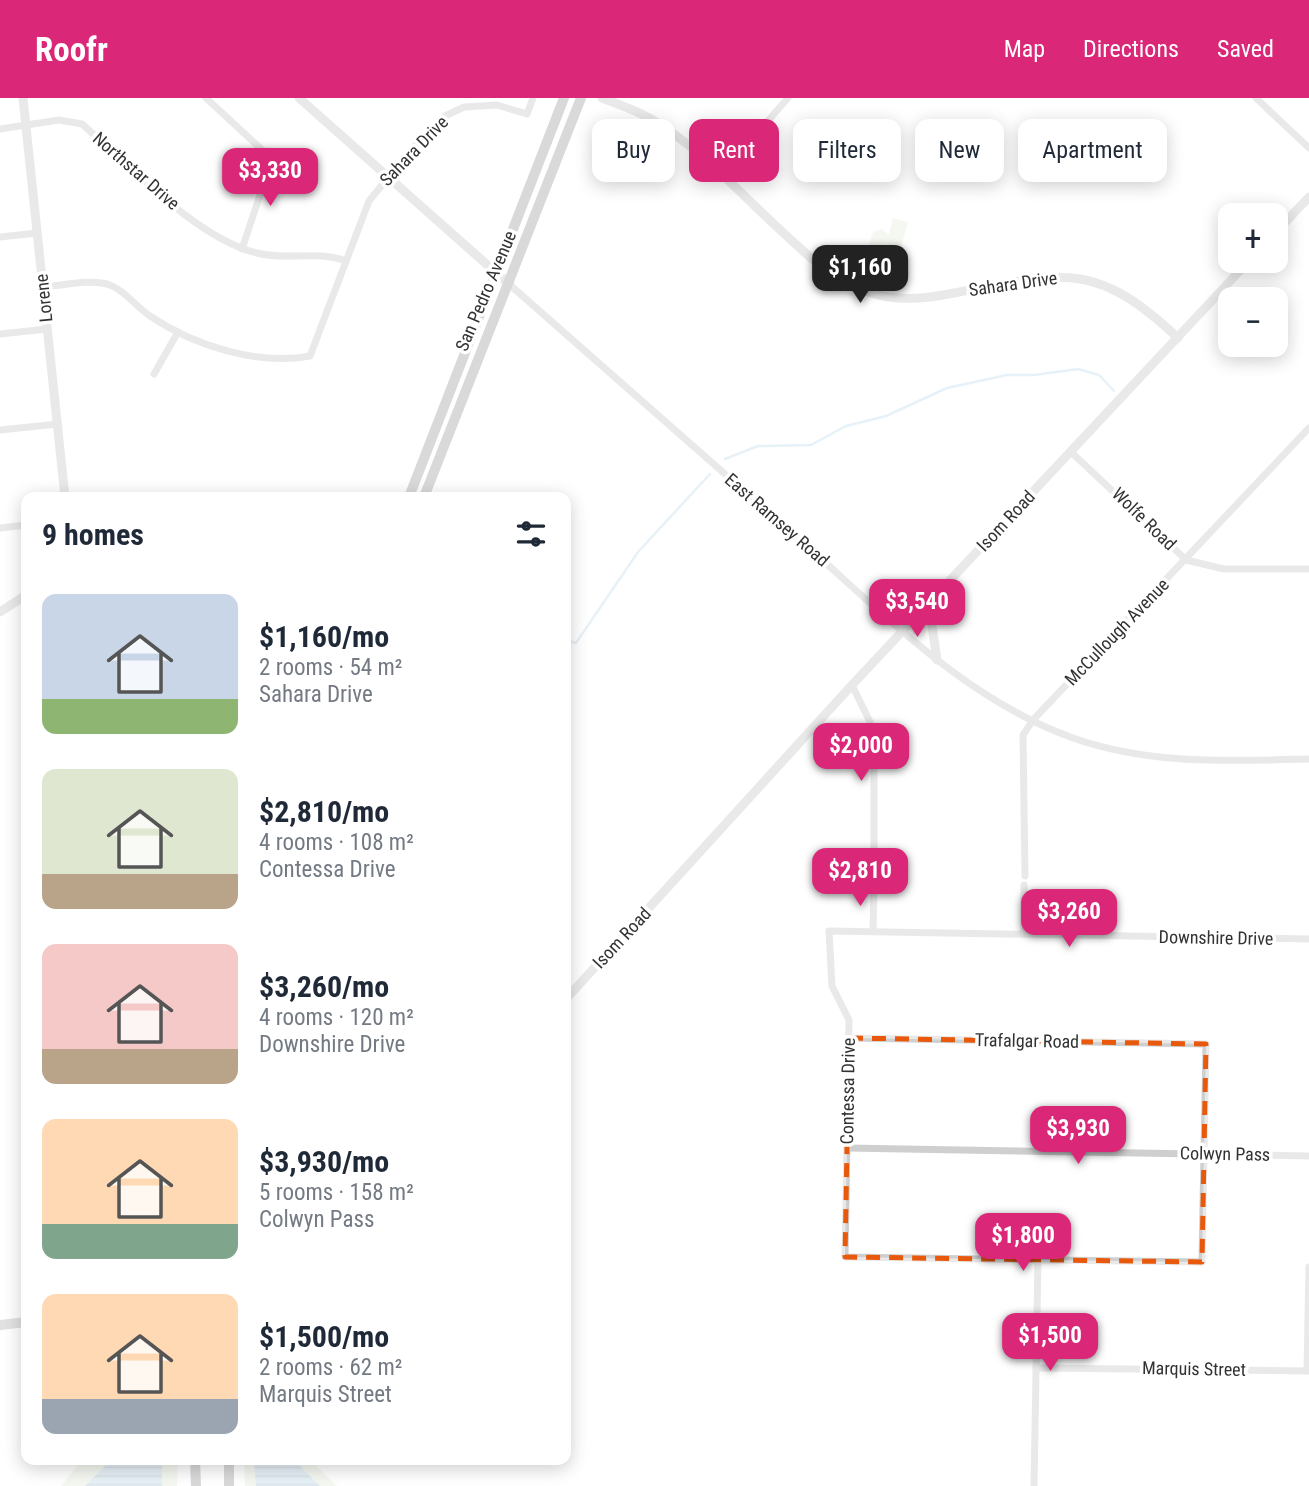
<!DOCTYPE html>
<html lang="en">
<head>
<meta charset="utf-8">
<style>
  body { margin:0; font-family:"Roboto Condensed",sans-serif; background:#f2f2f3; color:#1f2937; height:100vh; display:flex; flex-direction:column; font-size:26px; white-space:nowrap }
  * { box-sizing:border-box; margin:0 }
  p { font-size:23px; color:#747a83 }
  .icon { flex:none; width:38px; height:38px; fill:none; stroke:currentColor; stroke-width:2; stroke-linecap:round; stroke-linejoin:round }
  .map { position:relative; flex:1; overflow:hidden }
  .details { position:absolute; left:21px; top:394px; width:550px; height:973px; display:flex; flex-direction:column; background:#fff; border-radius:14px; box-shadow:0 4px 18px #0003 }
  .details>* { flex:none }
  .banner { position:absolute; left:592px; top:21px; width:612px; height:63px; display:flex; gap:14px }
  .tools { position:absolute; left:1218px; top:105px; display:grid; gap:14px }
  .tools a { display:grid; place-items:center; width:70px; height:70px; border-radius:14px; background:#fff; box-shadow:0 4px 18px #0003; font-size:35px }
  .price { position:absolute; translate:-50% -60px; padding:0 16px; border-radius:14px; background:#db2777; color:#fff; font-size:23px; line-height:46px; filter:drop-shadow(0 2px 4px #0008) }
  .price::after { content:''; position:absolute; left:50%; top:42px; width:21px; height:16px; margin-left:-10px; background:inherit; clip-path:polygon(0 0,100% 0,50% 100%) }
  .price.active { background:#222; color:#fff }
  ul { padding:0; list-style:none }
  li { display:flex; align-items:center; gap:21px; height:175px; padding:0 21px }
  li span { display:grid; place-items:center; flex:none; width:196px; height:140px; border-radius:14px; color:#555 }
  li>.icon { margin-inline-start:auto }
  span .icon { width:84px; height:84px; fill:#fffc; stroke-width:1 }
  li b { font-size:30px }
  h2 { display:flex; justify-content:space-between; align-items:center; height:84px; padding:0 21px; font-size:30px }
  .chip { padding:0 24px; border-radius:14px; background:#fff; box-shadow:0 4px 18px #0003; font-size:24px; line-height:63px }
  .chip.active { background:#db2777; color:#fff }
  header { display:flex; align-items:center; gap:42px; box-sizing:border-box; height:98px; padding:0 35px; background:#db2777; color:#fff }
  header strong { font-size:33px }
  nav { display:flex; gap:38px; margin-inline-start:auto; font-size:24px }
  .map>svg:first-child { display:block }
</style>
</head>
<body>
<header>
<strong>Roofr</strong>
<nav><a>Map</a><a>Directions</a><a>Saved</a></nav>
</header>
<div class="map">
<svg width="1309" height="1388" viewBox="0 0 1309 1388">
  <defs>
    <pattern id="water-rules" width="6" height="5" patternUnits="userSpaceOnUse" patternTransform="scale(1.75)"><rect width="6" height="5" fill="#cbe1f0"/><path d="M0 2.5h6" fill="none" stroke="#afc2ce"/></pattern>
  </defs>
  <rect width="100%" height="100%" fill="#fff"/>
  <g fill="#e8efdf">
    <path d="M 893,120 L 908,124 L 900,153 L 885,149 L 888,138 L 884,149 L 879,152 L 869,147 L 873,134 L 882,131 L 889,137 Z"/>
    <path d="M 82,1362 L 178,1362 L 177,1388 L 61,1388 Z"/>
    <path d="M 244,1362 L 310,1362 L 337,1388 L 245,1388 Z"/>
  </g>
  <g fill="url(#water-rules)">
    <path d="M 111,1362 L 162,1362 L 162,1388 L 85,1388 Z"/>
    <path d="M 254,1362 L 294,1362 L 320,1388 L 256,1388 Z"/>
  </g>
  <g fill="none" stroke-linecap="round" stroke-linejoin="round">
    <g stroke="#cbe1f0" stroke-width="2.5">
      <path d="M 725,361 L 758,348 L 811,347 L 846,328 L 886,318 L 947,290 L 1007,277 L 1034,277 L 1078,271 L 1099,277 L 1114,293"/>
      <path d="M 179,399 L 203,399"/>
      <path d="M 565,542 L 576,545 L 638,454 L 710,376"/>
    </g>
    <g stroke="#cfcfcf" stroke-width="7">
      <path d="M 206,0 L 272,61 L 242,151"/>
      <path d="M 1256,0 L 1309,50"/>
      <path d="M 0,31 L 59,22 L 82,26 C 129,67 197,141 257,155 C 288,163 316,152 346,163"/>
      <path d="M 720,77 L 788,0"/>
      <path d="M 0,139 L 37,135"/>
      <path d="M 510,187 C 607,272 704,357 800,442 C 884,516 966,602 1073,640 C 1149,667 1230,663 1309,661"/>
      <path d="M 42,189 C 62,188 88,181 107,186 C 124,191 136,209 150,218 C 193,247 257,268 310,258 L 369,103 L 409,54 L 445,18 L 464,9 L 497,7 L 527,16 L 533,0"/>
      <path d="M 0,236 L 47,231"/>
      <path d="M 154,276 L 178,234"/>
      <path d="M 0,332 L 58,326"/>
      <path d="M 1071,354 L 1186,462 L 1224,471 L 1309,471"/>
      <path d="M 0,430 L 26,427"/>
      <path d="M 852,587 L 870,624 L 874,647 L 874,781"/>
      <path d="M 1025,778 L 1023,637 L 1033,622 L 1309,330"/>
      <path d="M 873,833 L 874,788"/>
      <path d="M 1024,836 L 1024,787"/>
      <path d="M 849,940 L 1206,946 L 1202,1164 L 845,1159 L 849,922 L 832,888 L 829,833 L 1309,841"/>
      <path d="M 847,1050 L 1309,1058"/>
      <path d="M 1036,1270 L 1309,1273"/>
      <path d="M 1307,1273 L 1309,1169"/>
      <path d="M 1034,1388 L 1038,1161"/>
    </g>
    <g stroke="#cfcfcf" stroke-width="9">
      <path d="M 23,0 L 65,399"/>
      <path d="M 299,0 L 510,187"/>
      <path d="M 602,0 C 620,7 639,13 656,24 C 700,51 738,93 776,128 C 803,153 830,181 865,193 C 896,204 924,201 954,195 C 1061,175 1093,160 1178,240"/>
      <path d="M 1276,134 L 1309,99"/>
      <path d="M 929,507 L 937,562"/>
      <path d="M 0,514 L 26,497"/>
      <path d="M 565,902 L 852,587 L 1249,163"/>
    </g>
    <path stroke="#bcbcbc" stroke-width="10" d="M 0,1227 L 26,1224"/>
    <g stroke="#aaa" stroke-width="10">
      <path d="M 409,399 L 564,0"/>
      <path d="M 424,399 L 581,0"/>
      <path d="M 195,1362 L 196,1388"/>
      <path d="M 229,1388 L 229,1362"/>
    </g>
  </g>
  <path d="M0 0H1309V1388H0ZM 849,940 L 1206,946 L 1202,1164 L 845,1159 Z" fill="#fff" fill-opacity=".55" fill-rule="evenodd"/>
  <path fill="none" stroke="#e8590c" stroke-width="5" stroke-dasharray="14 9" stroke-linejoin="round" d="M 849,940 L 1206,946 L 1202,1164 L 845,1159 Z"/>
  <g text-anchor="middle" stroke-width="7" stroke-linejoin="round" paint-order="stroke">
    <g font-size="18" fill="#323232" stroke="#fff">
      <text transform="translate(414 53) rotate(-46)" y="6">Sahara Drive</text>
      <text transform="translate(136 73) rotate(41)" y="6">Northstar Drive</text>
      <text transform="translate(1013 186) rotate(-8)" y="6">Sahara Drive</text>
      <text transform="translate(486 193) rotate(-67)" y="6">San Pedro Avenue</text>
      <text transform="translate(44 200) rotate(-96)" y="6">Lorene</text>
      <text transform="translate(1144 421) rotate(44)" y="6">Wolfe Road</text>
      <text transform="translate(777 422) rotate(41)" y="6">East Ramsey Road</text>
      <text transform="translate(1006 423) rotate(-47)" y="6">Isom Road</text>
      <text transform="translate(1117 534) rotate(-46)" y="6">McCullough Avenue</text>
      <text transform="translate(622 840) rotate(-47)" y="6">Isom Road</text>
      <text transform="translate(1216 840) rotate(1)" y="6">Downshire Drive</text>
      <text transform="translate(1027 943) rotate(1)" y="6">Trafalgar Road</text>
      <text transform="translate(848 993) rotate(-89)" y="6">Contessa Drive</text>
      <text transform="translate(1225 1056) rotate(1)" y="6">Colwyn Pass</text>
      <text transform="translate(1194 1271) rotate(1)" y="6">Marquis Street</text>
    </g>
  </g>
</svg>
<div class="tools">
<a>+</a>
<a>−</a>
</div>
<b class="price" style="left:270px;top:110px">$3,330</b>
<b class="price active" style="left:860px;top:207px">$1,160</b>
<b class="price" style="left:917px;top:541px">$3,540</b>
<b class="price" style="left:861px;top:685px">$2,000</b>
<b class="price" style="left:860px;top:810px">$2,810</b>
<b class="price" style="left:1069px;top:851px">$3,260</b>
<b class="price" style="left:1078px;top:1068px">$3,930</b>
<b class="price" style="left:1023px;top:1175px">$1,800</b>
<b class="price" style="left:1050px;top:1275px">$1,500</b>
<div class="banner">
<a class="chip">Buy</a>
<a class="chip active">Rent</a>
<a class="chip">Filters</a>
<a class="chip">New</a>
<a class="chip">Apartment</a>
</div>
<section class="details">
<h2>9 homes<svg class="icon" aria-label="filters" viewBox="0 0 24 24"><path d="M4 7h16M4 17h16"/><circle cx="9" cy="7" r="2"/><circle cx="15" cy="17" r="2"/></svg></h2>
<ul>
<li><span style="background:linear-gradient(#c9d6e8 75%,#8fb573 0)"><svg class="icon" aria-label="home" viewBox="0 0 24 24"><path d="M3 11l9-7 9 7M6 9v11h12V9"/></svg></span><div><b>$1,160/mo</b><p>2 rooms · 54 m²</p><p>Sahara Drive</p></div></li>
<li><span style="background:linear-gradient(#dfe7d0 75%,#b9a48a 0)"><svg class="icon" aria-label="home" viewBox="0 0 24 24"><path d="M3 11l9-7 9 7M6 9v11h12V9"/></svg></span><div><b>$2,810/mo</b><p>4 rooms · 108 m²</p><p>Contessa Drive</p></div></li>
<li><span style="background:linear-gradient(#f6c9c9 75%,#b9a48a 0)"><svg class="icon" aria-label="home" viewBox="0 0 24 24"><path d="M3 11l9-7 9 7M6 9v11h12V9"/></svg></span><div><b>$3,260/mo</b><p>4 rooms · 120 m²</p><p>Downshire Drive</p></div></li>
<li><span style="background:linear-gradient(#ffd9b3 75%,#7fa58c 0)"><svg class="icon" aria-label="home" viewBox="0 0 24 24"><path d="M3 11l9-7 9 7M6 9v11h12V9"/></svg></span><div><b>$3,930/mo</b><p>5 rooms · 158 m²</p><p>Colwyn Pass</p></div></li>
<li><span style="background:linear-gradient(#ffd9b3 75%,#9aa5b1 0)"><svg class="icon" aria-label="home" viewBox="0 0 24 24"><path d="M3 11l9-7 9 7M6 9v11h12V9"/></svg></span><div><b>$1,500/mo</b><p>2 rooms · 62 m²</p><p>Marquis Street</p></div></li>
</ul>
</section>
</div>
</body>
</html>
